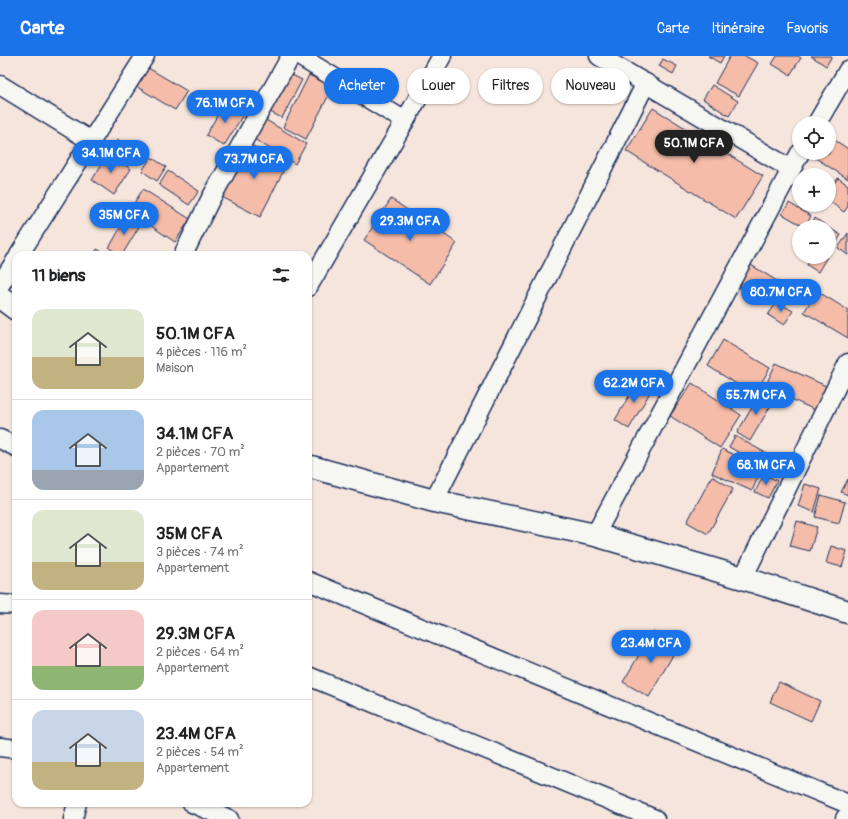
<!DOCTYPE html>
<html lang="fr">
<head>
<meta charset="utf-8">
<style>
  body { margin:0; font-family:Pangolin,sans-serif; background:#f2f2f2; color:#202124; height:100vh; display:flex; flex-direction:column; font-size:15px; white-space:nowrap }
  * { box-sizing:border-box; margin:0 }
  p { font-size:13px; color:#757577 }
  .icon { flex:none; width:22px; height:22px; fill:none; stroke:currentColor; stroke-width:2; stroke-linecap:round; stroke-linejoin:round }
  .map { position:relative; flex:1; overflow:hidden }
  .side { position:absolute; left:12px; top:195px; width:300px; height:556px; display:flex; flex-direction:column; background:#fff; border-radius:12px; box-shadow:0 1px 3px #0004 }
  .side>* { flex:none }
  .guide { position:absolute; left:324px; top:12px; width:380px; height:36px; display:flex; gap:8px }
  .tools { position:absolute; left:792px; top:60px; display:grid; gap:8px }
  .tools a { display:grid; place-items:center; width:44px; height:44px; border-radius:50%; background:#fff; box-shadow:0 1px 3px #0004; font-size:20px }
  .price { position:absolute; translate:-50% -34px; padding:0 9px; border-radius:14px; background:#1a73e8; color:#fff; font-size:13px; line-height:26px; filter:drop-shadow(0 1px 2px #0008) }
  .price::after { content:''; position:absolute; left:50%; top:24px; width:12px; height:9px; margin-left:-6px; background:inherit; clip-path:polygon(0 0,100% 0,50% 100%) }
  .price.selected { background:#222; color:#fff }
  ul { padding:0; list-style:none }
  li { display:flex; align-items:center; gap:12px; height:100px; padding:0 20px }
  li+li { border-top:1px solid #e0e0e0 }
  li span { display:grid; place-items:center; flex:none; width:112px; height:80px; border-radius:12px; color:#555 }
  li>.icon { margin-inline-start:auto }
  span .icon { width:48px; height:48px; fill:#fffc; stroke-width:1 }
  li b { font-size:17px }
  h2 { display:flex; justify-content:space-between; align-items:center; height:48px; padding:0 20px; font-size:17px }
  .tag { padding:0 14px; border-radius:18px; background:#fff; box-shadow:0 1px 3px #0004; font-size:14px; line-height:36px }
  .tag.selected { background:#1a73e8; color:#fff }
  header { display:flex; align-items:center; gap:24px; box-sizing:border-box; height:56px; padding:0 20px; background:#1a73e8; color:#fff }
  header strong { font-size:19px }
  nav { display:flex; gap:22px; margin-inline-start:auto; font-size:14px }
  .map>svg:first-child { display:block }
</style>
</head>
<body>
<header>
<strong>Carte</strong>
<nav><a>Carte</a><a>Itinéraire</a><a>Favoris</a></nav>
</header>
<div class="map">
<svg width="848" height="763" viewBox="0 0 848 763">
  <rect width="100%" height="100%" fill="#f6e5dc"/>
  <filter id="ink" filterUnits="userSpaceOnUse"><feTurbulence type="fractalNoise" baseFrequency=".025" numOctaves="2"/><feDisplacementMap in="SourceGraphic" scale="8" xChannelSelector="R" yChannelSelector="G"/><feConvolveMatrix kernelMatrix="1 2 1 2 8 2 1 2 1" color-interpolation-filters="sRGB"/></filter>
  <g filter="url(#ink)">
    <g fill="#f5bda9" stroke="#1b2f5e">
      <path d="M 708,0 L 724,0 L 720,7 Z"/>
      <path d="M 730,0 L 745,0 L 758,7 L 739,40 L 715,27 Z"/>
      <path d="M 777,0 L 798,0 L 801,2 L 790,19 L 772,8 Z"/>
      <path d="M 811,0 L 832,0 L 826,10 Z"/>
      <path d="M 663,3 L 677,10 L 673,18 L 659,10 Z"/>
      <path d="M 145,10 L 187,35 L 175,54 L 134,29 Z"/>
      <path d="M 288,17 L 302,24 L 282,62 L 268,55 Z"/>
      <path d="M 309,19 L 333,31 L 306,83 L 283,71 Z"/>
      <path d="M 712,29 L 738,45 L 729,60 L 703,43 Z"/>
      <path d="M 225,46 L 244,57 L 224,90 L 206,79 Z"/>
      <path d="M 653,52 L 763,120 L 736,163 L 626,95 Z"/>
      <path d="M 266,64 L 306,88 L 295,108 L 254,83 Z"/>
      <path d="M 829,80 L 848,93 L 848,123 L 814,101 L 816,97 L 829,97 Z"/>
      <path d="M 118,84 L 137,97 L 131,106 L 112,93 Z"/>
      <path d="M 249,88 L 287,108 L 260,161 L 222,141 Z"/>
      <path d="M 108,98 L 131,113 L 114,139 L 92,124 Z"/>
      <path d="M 151,101 L 166,111 L 157,125 L 142,115 Z"/>
      <path d="M 168,115 L 199,135 L 189,149 L 159,129 Z"/>
      <path d="M 838,122 L 848,129 L 848,150 L 844,156 L 829,145 L 829,134 Z"/>
      <path d="M 143,133 L 190,163 L 175,186 L 129,155 Z"/>
      <path d="M 391,143 L 457,187 L 430,228 L 364,184 Z"/>
      <path d="M 789,147 L 811,160 L 805,171 L 782,158 Z"/>
      <path d="M 127,160 L 140,169 L 122,199 L 120,199 L 109,192 Z"/>
      <path d="M 815,162 L 828,171 L 809,171 Z"/>
      <path d="M 829,172 L 841,179 L 829,199 Z"/>
      <path d="M 848,177 L 848,199 L 838,192 Z"/>
      <path d="M 97,193 L 108,199 L 94,199 Z"/>
      <path d="M 811,201 L 827,201 L 818,216 L 807,209 Z"/>
      <path d="M 751,209 L 782,228 L 770,248 L 739,230 Z"/>
      <path d="M 817,235 L 848,254 L 848,282 L 804,256 Z"/>
      <path d="M 777,246 L 793,255 L 784,269 L 768,259 Z"/>
      <path d="M 723,284 L 770,312 L 754,339 L 708,310 Z"/>
      <path d="M 776,307 L 826,330 L 815,354 L 765,331 Z"/>
      <path d="M 639,323 L 653,331 L 629,373 L 615,364 Z"/>
      <path d="M 692,327 L 741,359 L 720,392 L 670,360 Z"/>
      <path d="M 761,336 L 774,344 L 750,385 L 737,377 Z"/>
      <path d="M 735,380 L 773,401 L 766,412 L 729,391 Z"/>
      <path d="M 722,393 L 762,412 L 752,435 L 712,417 Z"/>
      <path d="M 764,418 L 777,425 L 768,442 L 755,436 Z"/>
      <path d="M 712,420 L 733,433 L 708,478 L 687,466 Z"/>
      <path d="M 848,423 L 848,439 L 841,436 Z"/>
      <path d="M 805,428 L 821,433 L 814,456 L 798,450 Z"/>
      <path d="M 821,439 L 845,446 L 839,467 L 815,461 Z"/>
      <path d="M 797,465 L 817,471 L 810,495 L 790,490 Z"/>
      <path d="M 831,490 L 847,495 L 842,511 L 826,507 Z"/>
      <path d="M 653,575 L 678,590 L 649,641 L 623,626 Z"/>
      <path d="M 779,626 L 820,645 L 811,665 L 770,646 Z"/>
    </g>
    <g fill="none" stroke-linecap="round" stroke-linejoin="round">
      <g stroke="#1b2f5e" stroke-width="21">
        <g id="street">
          <path d="M 299,0 L 405,65"/>
          <path d="M 599,0 L 791,113"/>
          <path d="M 0,29 L 91,85"/>
          <path d="M 817,67 L 848,14"/>
          <path d="M 19,199 L 145,0"/>
          <path d="M 183,199 L 210,144 L 291,0"/>
          <path d="M 0,229 L 16,204"/>
          <path d="M 308,231 L 405,65 L 442,0"/>
          <path d="M 0,383 L 16,391"/>
          <path d="M 434,445 L 646,27"/>
          <path d="M 595,479 L 800,97"/>
          <path d="M 743,522 L 848,307"/>
          <path d="M 308,525 L 848,748"/>
          <path d="M 0,548 L 16,549"/>
          <path d="M 308,620 L 655,763"/>
          <path d="M 0,691 L 16,693"/>
          <path d="M 192,747 L 229,763"/>
          <path d="M 73,763 L 77,747"/>
        </g>
      </g>
      <g stroke="#1b2f5e" stroke-width="25">
        <g id="secondary">
          <path d="M 0,241 L 16,253"/>
          <path d="M 308,410 L 434,445 L 595,479 L 743,522 L 848,556"/>
          <path d="M 847,763 L 848,762"/>
        </g>
      </g>
      <use href="#street" stroke="#f6f6f2" stroke-width="18"/>
      <use href="#secondary" stroke="#f6f6f2" stroke-width="22"/>
    </g>
  </g>
</svg>
<div class="tools">
<a><svg class="icon" aria-label="locate" viewBox="0 0 24 24"><circle cx="12" cy="12" r="6"/><path d="M12 2v4M12 18v4M2 12h4M18 12h4"/></svg></a>
<a>+</a>
<a>−</a>
</div>
<b class="price" style="left:225px;top:68px">76.1M CFA</b>
<b class="price selected" style="left:694px;top:108px">50.1M CFA</b>
<b class="price" style="left:111px;top:118px">34.1M CFA</b>
<b class="price" style="left:254px;top:124px">73.7M CFA</b>
<b class="price" style="left:124px;top:180px">35M CFA</b>
<b class="price" style="left:410px;top:186px">29.3M CFA</b>
<b class="price" style="left:781px;top:257px">80.7M CFA</b>
<b class="price" style="left:634px;top:348px">62.2M CFA</b>
<b class="price" style="left:756px;top:360px">55.7M CFA</b>
<b class="price" style="left:766px;top:430px">68.1M CFA</b>
<b class="price" style="left:651px;top:608px">23.4M CFA</b>
<div class="guide">
<a class="tag selected">Acheter</a>
<a class="tag">Louer</a>
<a class="tag">Filtres</a>
<a class="tag">Nouveau</a>
</div>
<section class="side">
<h2>11 biens<svg class="icon" aria-label="filters" viewBox="0 0 24 24"><path d="M4 7h16M4 17h16"/><circle cx="9" cy="7" r="2"/><circle cx="15" cy="17" r="2"/></svg></h2>
<ul>
<li><span style="background:linear-gradient(#dfe7d0 60%,#c2b280 0)"><svg class="icon" aria-label="home" viewBox="0 0 24 24"><path d="M3 11l9-7 9 7M6 9v11h12V9"/></svg></span><div><b>50.1M CFA</b><p>4 pièces · 116 m²</p><p>Maison</p></div></li>
<li><span style="background:linear-gradient(#a9c7e8 75%,#9aa5b1 0)"><svg class="icon" aria-label="home" viewBox="0 0 24 24"><path d="M3 11l9-7 9 7M6 9v11h12V9"/></svg></span><div><b>34.1M CFA</b><p>2 pièces · 70 m²</p><p>Appartement</p></div></li>
<li><span style="background:linear-gradient(#dfe7d0 65%,#c2b280 0)"><svg class="icon" aria-label="home" viewBox="0 0 24 24"><path d="M3 11l9-7 9 7M6 9v11h12V9"/></svg></span><div><b>35M CFA</b><p>3 pièces · 74 m²</p><p>Appartement</p></div></li>
<li><span style="background:linear-gradient(#f6c9c9 70%,#8fb573 0)"><svg class="icon" aria-label="home" viewBox="0 0 24 24"><path d="M3 11l9-7 9 7M6 9v11h12V9"/></svg></span><div><b>29.3M CFA</b><p>2 pièces · 64 m²</p><p>Appartement</p></div></li>
<li><span style="background:linear-gradient(#c9d6e8 65%,#c2b280 0)"><svg class="icon" aria-label="home" viewBox="0 0 24 24"><path d="M3 11l9-7 9 7M6 9v11h12V9"/></svg></span><div><b>23.4M CFA</b><p>2 pièces · 54 m²</p><p>Appartement</p></div></li>
</ul>
</section>
</div>
</body>
</html>
